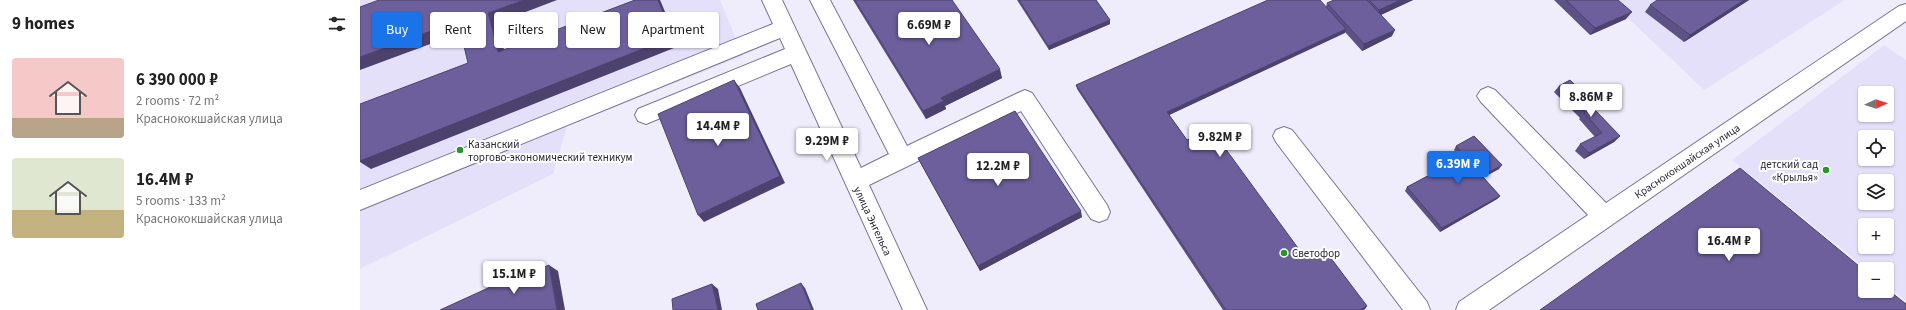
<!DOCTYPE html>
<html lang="en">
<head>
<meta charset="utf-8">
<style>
  body { margin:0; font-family:"Source Sans 3",sans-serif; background:#f6f6f6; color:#222; height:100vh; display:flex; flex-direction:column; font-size:15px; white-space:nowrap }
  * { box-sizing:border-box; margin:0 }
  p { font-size:13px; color:#767676 }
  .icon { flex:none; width:22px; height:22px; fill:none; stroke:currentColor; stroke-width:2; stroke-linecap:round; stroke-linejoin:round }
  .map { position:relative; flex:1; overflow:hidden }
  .panel { display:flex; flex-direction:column; background:#fff; width:360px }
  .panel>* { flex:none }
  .top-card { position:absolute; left:12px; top:12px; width:380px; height:36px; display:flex; gap:8px }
  .needle { width:26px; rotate:87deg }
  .buttons { position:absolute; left:1498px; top:86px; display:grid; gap:8px }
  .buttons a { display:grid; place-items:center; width:36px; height:36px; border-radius:4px; background:#fff; box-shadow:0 1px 3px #0004; font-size:20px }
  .price { position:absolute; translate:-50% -34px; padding:0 9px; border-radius:4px; background:#fff; color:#222; font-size:13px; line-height:26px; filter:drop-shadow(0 1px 2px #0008) }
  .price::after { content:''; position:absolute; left:50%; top:24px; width:12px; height:9px; margin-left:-6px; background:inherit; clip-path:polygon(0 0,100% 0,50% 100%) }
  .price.active { background:#1a73e8; color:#fff }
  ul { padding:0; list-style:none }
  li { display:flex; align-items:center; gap:12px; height:100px; padding:0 12px }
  li span { display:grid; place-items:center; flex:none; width:112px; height:80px; border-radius:4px; color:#555 }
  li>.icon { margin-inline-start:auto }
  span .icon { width:48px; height:48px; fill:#fffc; stroke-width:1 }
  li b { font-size:17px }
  h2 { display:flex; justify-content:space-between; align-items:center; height:48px; padding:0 12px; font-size:17px }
  .chip { padding:0 14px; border-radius:4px; background:#fff; box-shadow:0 1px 3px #0004; font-size:14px; line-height:36px }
  .chip.active { background:#1a73e8; color:#fff }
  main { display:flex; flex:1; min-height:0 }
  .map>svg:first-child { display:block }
</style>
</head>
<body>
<main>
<section class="panel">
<h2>9 homes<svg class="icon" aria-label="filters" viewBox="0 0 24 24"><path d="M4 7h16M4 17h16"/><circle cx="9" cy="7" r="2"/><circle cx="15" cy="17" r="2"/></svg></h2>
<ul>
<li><span style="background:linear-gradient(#f6c9c9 75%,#b9a48a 0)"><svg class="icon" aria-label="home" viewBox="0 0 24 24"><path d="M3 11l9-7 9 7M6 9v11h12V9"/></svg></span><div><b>6 390 000 ₽</b><p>2 rooms · 72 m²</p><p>Краснококшайская улица</p></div></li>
<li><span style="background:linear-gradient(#dfe7d0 65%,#c2b280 0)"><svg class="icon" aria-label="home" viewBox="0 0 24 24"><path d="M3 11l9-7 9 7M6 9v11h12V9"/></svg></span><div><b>16.4M ₽</b><p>5 rooms · 133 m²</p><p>Краснококшайская улица</p></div></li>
</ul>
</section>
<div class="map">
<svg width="1546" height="310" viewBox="0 0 1546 310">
  <rect width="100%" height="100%" fill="#efedfb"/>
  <g fill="#e5e0fa" fill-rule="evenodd">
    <path d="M 0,0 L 360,0 L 383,56 L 207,126 L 193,174 L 0,269 Z"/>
    <path d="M 1249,0 L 1485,0 L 1344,90 Z"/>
    <path d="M 1524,45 L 1546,60 L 1546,301 L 1527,285 L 1527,269 L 1507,269 L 1372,160 ZM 1505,93 L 1527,93 L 1527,115 L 1505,115 ZM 1505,137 L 1527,137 L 1527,159 L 1505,159 ZM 1505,181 L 1527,181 L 1527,203 L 1505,203 ZM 1505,225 L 1527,225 L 1527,247 L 1505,247 Z"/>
  </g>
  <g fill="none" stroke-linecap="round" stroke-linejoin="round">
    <g stroke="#7b7595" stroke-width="2">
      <g id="minor">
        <path d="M 402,0 L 422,0 L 501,168 L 529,154 L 450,0 L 470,0 L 547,146 L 658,93 L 665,90 L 672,93 L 747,205 L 750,212 L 747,219 L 739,222 L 731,219 L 661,111 L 509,185 L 567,310 L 543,310 L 431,64 L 286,124 L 278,121 L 275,115 L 278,109 L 425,49 L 420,38 L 0,210 L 0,190 L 413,24 Z"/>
        <path d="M 1546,4 L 1546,21 L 1129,310 L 1096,310 L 1099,302 L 1228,215 L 1121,102 L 1117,96 L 1121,90 L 1128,87 L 1135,90 L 1246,203 L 1539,6 Z"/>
        <path d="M 924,127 L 932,130 L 1067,302 L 1070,310 L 1043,310 L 916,142 L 913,136 L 916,130 Z"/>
      </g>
    </g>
    <use href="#minor" fill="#fff" fill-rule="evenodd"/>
  </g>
  <g fill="#5d5286">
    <path d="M 493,0 L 592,0 L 642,78 L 585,106 L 586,109 L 566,119 Z"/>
    <path d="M 657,0 L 736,0 L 750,20 L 750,24 L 689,50 Z"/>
    <path d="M 974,0 L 1053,0 L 1021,15 L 1032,36 L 1002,51 L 985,32 L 809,115 L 827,140 L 946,259 L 1007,306 L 1005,309 L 1003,310 L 863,310 L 717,89 L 716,85 L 966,7 L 967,3 Z"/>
    <path d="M 1194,0 L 1258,0 L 1266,19 L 1230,35 Z"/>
    <path d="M 1389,0 L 1324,42 L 1285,12 L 1290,5 Z"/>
    <path d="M 1199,86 L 1237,106 L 1234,109 L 1260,136 L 1254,142 L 1224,159 L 1215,151 L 1220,144 L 1235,137 L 1219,119 L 1220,118 L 1194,92 Z"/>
    <path d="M 1096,146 L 1139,169 L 1123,177 L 1140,196 L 1137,199 L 1080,232 L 1045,191 L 1047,187 L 1101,158 L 1094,150 Z"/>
    <path d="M 558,158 L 722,217 L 620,271 L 561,164 Z"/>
  </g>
  <g fill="#4c426d">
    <path d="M 164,0 L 197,0 L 137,23 L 147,61 L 138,52 L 128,13 Z"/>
    <path d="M 298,0 L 300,0 L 301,2 L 319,46 L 11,169 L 0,162 L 0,161 Z"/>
    <path d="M 1041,0 L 1053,0 L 1016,17 L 1019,10 Z"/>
    <path d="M 1384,0 L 1389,0 L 1324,42 L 1330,35 Z"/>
    <path d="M 1272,12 L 1266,19 L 1230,35 L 1235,28 Z"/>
    <path d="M 750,20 L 750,24 L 689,50 L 688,46 Z"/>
    <path d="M 98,21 L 108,30 L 0,70 L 0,57 Z"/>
    <path d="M 986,29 L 985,33 L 807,116 L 807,112 Z"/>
    <path d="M 1035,30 L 1032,36 L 1002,51 L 1004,44 Z"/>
    <path d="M 640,69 L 642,78 L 585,106 L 586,109 L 566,119 L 563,111 L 581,98 Z"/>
    <path d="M 374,80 L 380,88 L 425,183 L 344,222 L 338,215 Z"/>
    <path d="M 1260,136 L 1254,142 L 1224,159 L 1229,153 Z"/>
    <path d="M 1142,165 L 1139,169 L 1119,180 L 1122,176 Z"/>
    <path d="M 1140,196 L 1137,199 L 1080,232 L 1082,228 Z"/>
    <path d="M 721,211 L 722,217 L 620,271 L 618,266 Z"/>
    <path d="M 189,265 L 198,271 L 205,310 L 197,310 Z"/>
    <path d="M 161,273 L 170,279 L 162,277 Z"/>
    <path d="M 441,283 L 445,288 L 454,310 L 452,310 Z"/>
    <path d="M 352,284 L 358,289 L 362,310 L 358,310 Z"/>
    <path d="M 1007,306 L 1005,309 L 1003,310 L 1000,310 Z"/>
  </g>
  <g fill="#6c5f9c" stroke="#4c426d">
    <path d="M 19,0 L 164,0 L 128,13 L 138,52 L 275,0 L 298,0 L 313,37 L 0,161 L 0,104 L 108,63 L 98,21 L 0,57 L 0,7 Z"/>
    <path d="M 495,0 L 592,0 L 640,69 L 581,98 L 584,101 L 563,111 Z"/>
    <path d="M 659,0 L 736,0 L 750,20 L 688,46 Z"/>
    <path d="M 908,0 L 960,0 L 986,29 L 807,112 L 827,140 L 851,129 L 946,259 L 964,249 L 1007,306 L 1000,310 L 866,310 L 716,85 Z"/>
    <path d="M 974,0 L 1007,0 L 1035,30 L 1004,44 L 967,3 Z"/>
    <path d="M 1009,0 L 1041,0 L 1019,10 Z"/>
    <path d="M 1206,0 L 1258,0 L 1272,12 L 1235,28 Z"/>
    <path d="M 1297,0 L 1384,0 L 1330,35 L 1290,5 Z"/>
    <path d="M 374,80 L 420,176 L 338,215 L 298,114 Z"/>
    <path d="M 1210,80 L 1237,106 L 1233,108 L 1260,136 L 1229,153 L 1220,144 L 1242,133 L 1224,113 L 1225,112 L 1199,86 Z"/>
    <path d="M 655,111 L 721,211 L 618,266 L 558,158 Z"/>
    <path d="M 1114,136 L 1142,165 L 1122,176 L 1140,196 L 1082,228 L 1047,187 L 1105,156 L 1096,146 Z"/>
    <path d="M 1380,168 L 1505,271 L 1505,291 L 1527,291 L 1527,289 L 1546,304 L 1546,310 L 1180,310 Z"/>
    <path d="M 189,265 L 197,310 L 80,310 L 161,273 L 162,277 Z"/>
    <path d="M 441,283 L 452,310 L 398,310 L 396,304 Z"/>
    <path d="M 352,284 L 358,310 L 313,310 L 312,299 Z"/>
  </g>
  <g fill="#259928" stroke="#fff" stroke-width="1.5">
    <circle cx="100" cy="150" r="4"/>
    <circle cx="1466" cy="170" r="4"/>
    <circle cx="924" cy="253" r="4"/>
  </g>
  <g text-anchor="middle" stroke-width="4" stroke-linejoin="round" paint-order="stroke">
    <g font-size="11" fill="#2a2835" stroke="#fff" text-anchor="start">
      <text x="108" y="148">Казанский<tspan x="108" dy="13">торгово-экономический техникум</tspan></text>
      <text x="1458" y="168" text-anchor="end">детский сад<tspan x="1458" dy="13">«Крылья»</tspan></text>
      <text x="932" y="257">Светофор</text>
    </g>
    <g font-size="11" fill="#2a2835" stroke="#fff">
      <text transform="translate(1327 161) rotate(-34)" y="4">Краснококшайская улица</text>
      <text transform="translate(513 221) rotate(65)" y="4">улица Энгельса</text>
    </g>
  </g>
</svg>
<div class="buttons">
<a><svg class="needle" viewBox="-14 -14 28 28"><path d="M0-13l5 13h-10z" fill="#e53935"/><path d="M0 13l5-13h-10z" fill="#767676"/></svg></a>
<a><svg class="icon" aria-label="locate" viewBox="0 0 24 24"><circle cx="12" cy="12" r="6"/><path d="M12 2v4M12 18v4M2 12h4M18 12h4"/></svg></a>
<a><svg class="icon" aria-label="layers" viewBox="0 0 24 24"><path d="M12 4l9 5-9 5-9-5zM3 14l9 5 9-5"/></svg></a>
<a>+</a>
<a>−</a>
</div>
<b class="price" style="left:569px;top:46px">6.69M ₽</b>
<b class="price" style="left:1231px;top:118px">8.86M ₽</b>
<b class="price" style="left:358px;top:147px">14.4M ₽</b>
<b class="price" style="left:860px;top:158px">9.82M ₽</b>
<b class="price" style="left:467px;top:162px">9.29M ₽</b>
<b class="price active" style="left:1098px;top:185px">6.39M ₽</b>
<b class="price" style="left:638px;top:187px">12.2M ₽</b>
<b class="price" style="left:1369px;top:262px">16.4M ₽</b>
<b class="price" style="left:154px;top:295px">15.1M ₽</b>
<div class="top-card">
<a class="chip active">Buy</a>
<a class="chip">Rent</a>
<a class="chip">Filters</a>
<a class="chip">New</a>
<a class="chip">Apartment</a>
</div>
</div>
</main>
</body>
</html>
